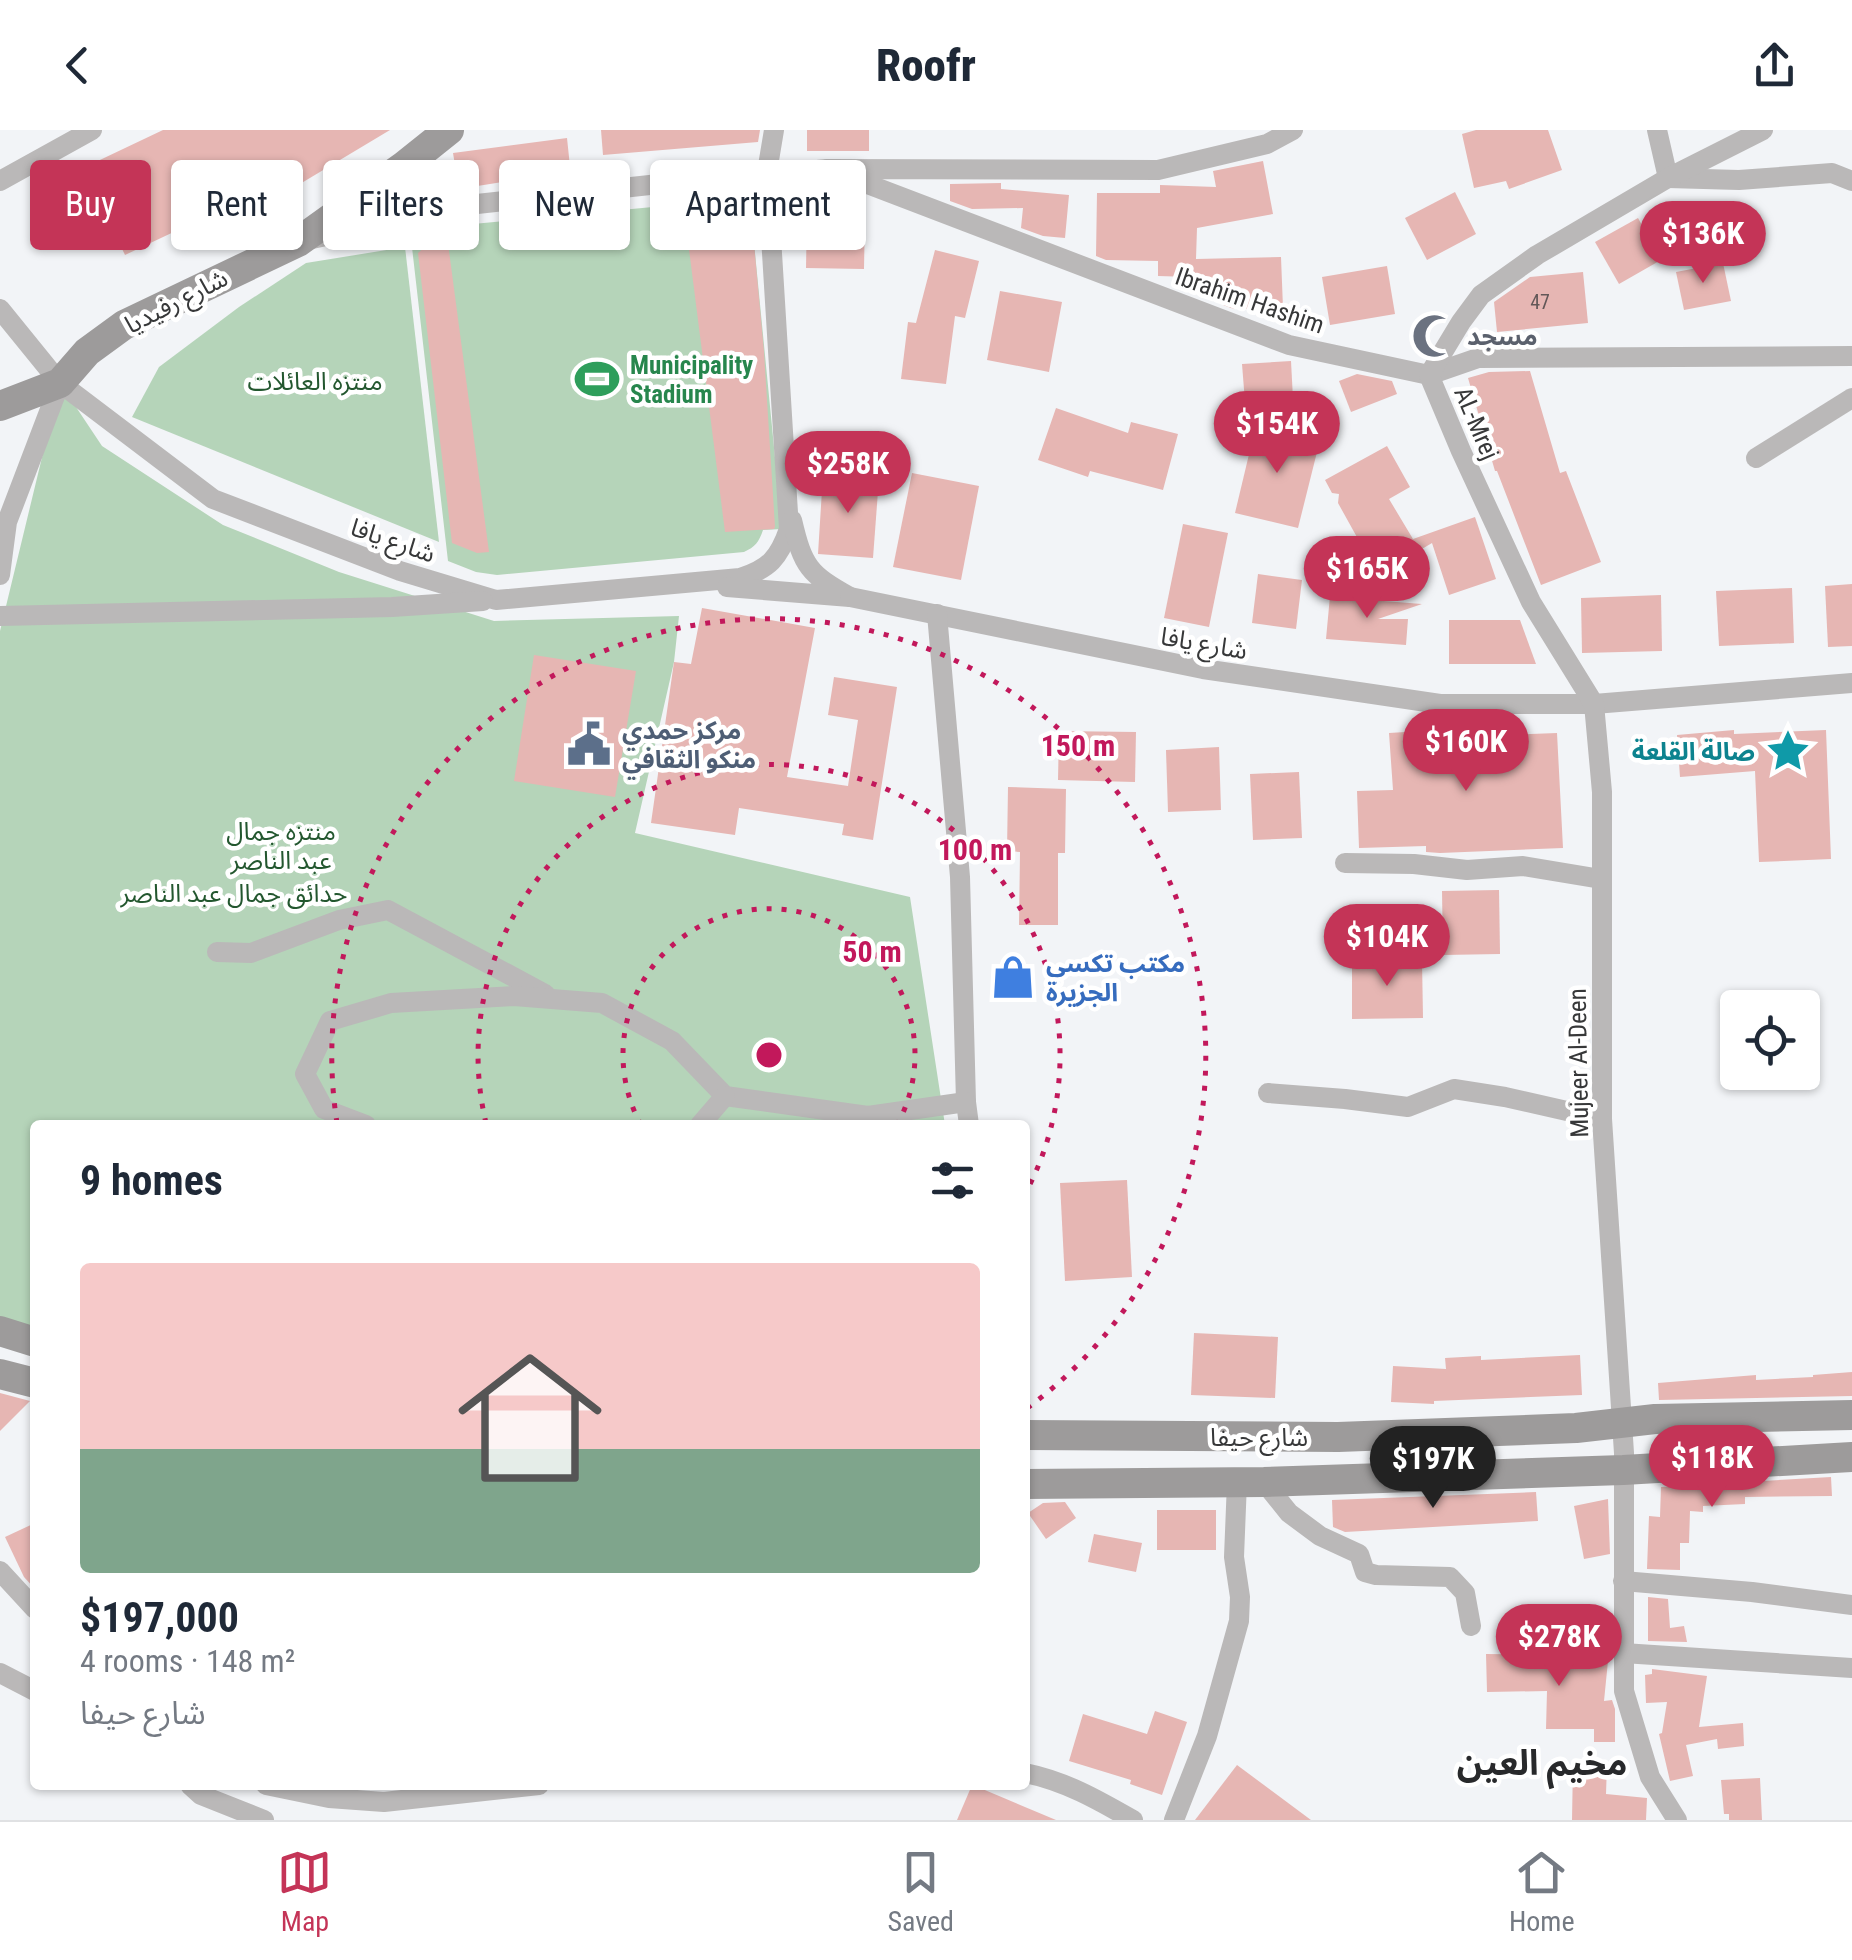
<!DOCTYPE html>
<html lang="en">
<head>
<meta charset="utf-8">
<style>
  body { margin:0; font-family:"Roboto Condensed","Noto Sans Arabic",sans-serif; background:#f2f2f3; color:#1f2937; height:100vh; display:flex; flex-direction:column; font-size:38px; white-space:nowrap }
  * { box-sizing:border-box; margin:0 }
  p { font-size:32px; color:#747a83 }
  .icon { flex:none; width:55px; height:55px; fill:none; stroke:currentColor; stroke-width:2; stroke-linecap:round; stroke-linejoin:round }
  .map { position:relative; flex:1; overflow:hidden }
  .drawer { position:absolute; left:30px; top:990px; width:1000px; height:670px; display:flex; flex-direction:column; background:#fff; border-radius:10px; box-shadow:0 2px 8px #0004 }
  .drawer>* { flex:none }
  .top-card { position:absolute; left:30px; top:30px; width:1000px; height:90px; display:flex; gap:20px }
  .controls { position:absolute; left:1720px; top:860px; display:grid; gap:20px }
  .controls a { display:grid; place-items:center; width:100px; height:100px; border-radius:10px; background:#fff; box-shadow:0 2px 8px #0004; font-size:50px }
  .price { position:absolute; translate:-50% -85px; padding:0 22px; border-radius:35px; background:#c43457; color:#fff; font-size:32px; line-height:65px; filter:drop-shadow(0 2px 5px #0008) }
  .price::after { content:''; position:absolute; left:50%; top:60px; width:30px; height:22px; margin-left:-15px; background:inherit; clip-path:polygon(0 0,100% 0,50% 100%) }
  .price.selected { background:#222; color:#fff }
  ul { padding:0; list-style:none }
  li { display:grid; align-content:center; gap:20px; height:530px; padding:0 50px }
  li+li { border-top:2px solid #e0e1e3 }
  li span { display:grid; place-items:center; height:310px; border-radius:10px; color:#555 }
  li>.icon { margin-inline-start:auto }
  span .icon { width:180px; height:180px; fill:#fffc; stroke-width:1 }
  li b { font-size:42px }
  h2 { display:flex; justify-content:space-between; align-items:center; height:120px; padding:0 50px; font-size:42px }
  .pill { padding:0 35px; border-radius:10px; background:#fff; box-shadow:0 2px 8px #0004; font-size:35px; line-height:90px }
  .pill.selected { background:#c43457; color:#fff }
  header { display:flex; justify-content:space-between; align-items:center; height:130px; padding:0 50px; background:#fff; font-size:45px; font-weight:800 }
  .dock { display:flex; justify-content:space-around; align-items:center; height:140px; border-top:2px solid #e0e1e3; background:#fff; font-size:28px; color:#747a83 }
  .dock a { display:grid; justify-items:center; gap:5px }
  .dock .selected { color:#c43457 }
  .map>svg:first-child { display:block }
</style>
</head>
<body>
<header><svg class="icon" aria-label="back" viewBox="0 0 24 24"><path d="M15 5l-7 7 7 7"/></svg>Roofr<svg class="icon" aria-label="share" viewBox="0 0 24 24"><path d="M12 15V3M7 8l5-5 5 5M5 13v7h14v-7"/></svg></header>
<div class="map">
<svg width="1852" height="1690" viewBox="0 0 1852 1690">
  <rect width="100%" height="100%" fill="#f2f4f7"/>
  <g fill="#b5d4b9">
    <path d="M 737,69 L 751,82 L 782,399 L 763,400 C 759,412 755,417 744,422 L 497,445 L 476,442 L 448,431 L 410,100 Z"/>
    <path d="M 405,117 L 439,412 L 132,287 L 159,237 L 239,177 L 306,133 Z"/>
    <path d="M 60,253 L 102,316 L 223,395 L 339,442 L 494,491 L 679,486 L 674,532 L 635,703 L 910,767 L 945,995 L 35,995 L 35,1214 L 0,1204 L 0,501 Z"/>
  </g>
  <g fill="#e6b6b3">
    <path d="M 163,0 L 390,0 L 225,99 L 216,82 L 125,125 L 83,38 Z"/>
    <path d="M 601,0 L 760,0 L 758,12 L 603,25 Z"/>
    <rect x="807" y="0" width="62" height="21"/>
    <path d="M 1476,0 L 1548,0 L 1562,40 L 1509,59 L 1506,51 L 1474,58 L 1462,4 Z"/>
    <path d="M 567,8 L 571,46 L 528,51 L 528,48 L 459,59 L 453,23 Z"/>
    <path d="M 1263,31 L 1273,84 L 1197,98 L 1196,129 L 1281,127 L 1283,178 L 1234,179 L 1223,175 L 1223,148 L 1158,146 L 1158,131 L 1106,130 L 1096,126 L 1097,63 L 1160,63 L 1160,55 L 1216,57 L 1213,41 Z"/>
    <path d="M 1001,53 L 1001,59 L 1069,65 L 1065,108 L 1043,106 L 1021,98 L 1023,78 L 972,79 L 950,71 L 950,54 Z"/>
    <path d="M 1455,62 L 1476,104 L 1427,130 L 1405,88 Z"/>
    <path d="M 737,81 L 752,92 L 764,222 L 775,397 L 774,399 L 725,402 L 685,88 Z"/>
    <path d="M 807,82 L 865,84 L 864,139 L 806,138 Z"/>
    <path d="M 1638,88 L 1661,130 L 1619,154 L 1595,112 Z"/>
    <path d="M 447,106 L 489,422 L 477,423 L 452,413 L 418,123 L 436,107 Z"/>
    <path d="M 935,120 L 979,131 L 965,188 L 955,186 L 946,254 L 901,249 L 908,192 L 916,193 Z"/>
    <path d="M 1723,133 L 1731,171 L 1684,180 L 1676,142 Z"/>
    <path d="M 1387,136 L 1395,184 L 1330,195 L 1322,147 Z"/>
    <path d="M 1583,142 L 1588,193 L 1497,202 L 1494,172 L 1530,147 Z"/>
    <path d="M 1000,161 L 1062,172 L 1049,242 L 987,230 Z"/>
    <path d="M 1291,231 L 1293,269 L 1245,272 L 1242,234 Z"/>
    <path d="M 1530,241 L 1560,343 L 1566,341 L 1601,432 L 1541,455 L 1497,341 L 1495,341 L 1468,248 L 1489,242 Z"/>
    <path d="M 1357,244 L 1392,251 L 1397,264 L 1351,282 L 1339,251 Z"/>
    <path d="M 1056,278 L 1128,303 L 1131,292 L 1178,304 L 1163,360 L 1090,341 L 1088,347 L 1038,330 Z"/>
    <path d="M 1256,295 L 1320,310 L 1298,398 L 1235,383 Z"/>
    <path d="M 1387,316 L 1410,357 L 1389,369 L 1413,409 L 1475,387 L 1496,449 L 1449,465 L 1432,413 L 1365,453 L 1344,417 L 1358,409 L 1338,373 L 1339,364 L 1332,363 L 1325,350 Z"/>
    <path d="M 912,343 L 979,356 L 961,450 L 893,437 Z"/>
    <path d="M 823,344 L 879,348 L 873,428 L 818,424 Z"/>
    <path d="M 1183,394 L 1228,403 L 1209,497 L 1164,488 Z"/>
    <path d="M 1258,444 L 1302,450 L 1296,499 L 1252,493 Z"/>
    <path d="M 1852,454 L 1852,516 L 1828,517 L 1825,456 Z"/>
    <path d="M 1792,458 L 1794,513 L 1719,516 L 1716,461 Z"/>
    <path d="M 1661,465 L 1662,521 L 1582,523 L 1581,468 Z"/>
    <path d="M 1330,466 L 1346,468 L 1422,474 L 1378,489 L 1408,489 L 1406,515 L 1326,509 Z"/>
    <path d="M 702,478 L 815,498 L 787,647 L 848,656 L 858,590 L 828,585 L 834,547 L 897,557 L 873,710 L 842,705 L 844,694 L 739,678 L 735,705 L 651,693 L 674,532 L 691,534 Z"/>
    <path d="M 1449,490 L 1520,490 L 1536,534 L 1449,534 Z"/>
    <path d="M 534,525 L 636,541 L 615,667 L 514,651 Z"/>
    <path d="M 1469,598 L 1469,606 L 1557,603 L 1563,718 L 1440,723 L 1426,722 L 1426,716 L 1359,718 L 1357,661 L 1393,660 L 1389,603 Z"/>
    <path d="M 1734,600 L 1734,604 L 1826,600 L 1831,729 L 1759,732 L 1755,641 L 1680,647 L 1677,605 Z"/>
    <path d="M 1059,601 L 1136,602 L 1135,652 L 1058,650 Z"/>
    <path d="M 1219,617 L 1221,680 L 1168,682 L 1166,620 Z"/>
    <path d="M 1299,642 L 1302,708 L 1253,710 L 1250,644 Z"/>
    <path d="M 1008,657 L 1066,659 L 1065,723 L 1058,723 L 1058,795 L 1019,795 L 1020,722 L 1007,721 Z"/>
    <path d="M 1499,760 L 1500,824 L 1443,825 L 1442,761 Z"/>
    <path d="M 1352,830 L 1422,830 L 1423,888 L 1352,889 Z"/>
    <path d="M 1127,1050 L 1132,1147 L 1065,1151 L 1060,1053 Z"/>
    <path d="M 1194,1203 L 1278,1207 L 1275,1268 L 1191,1265 Z"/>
    <path d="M 1580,1225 L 1582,1265 L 1434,1271 L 1434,1274 L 1391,1272 L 1393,1236 L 1446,1239 L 1445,1228 L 1481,1226 L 1481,1230 Z"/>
    <path d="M 1852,1242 L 1852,1266 L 1659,1270 L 1658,1253 L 1756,1245 L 1756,1250 L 1813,1247 L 1813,1245 Z"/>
    <path d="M 0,1263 L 30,1271 L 0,1301 Z"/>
    <path d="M 1831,1347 L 1832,1366 L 1745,1367 L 1745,1374 L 1703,1376 L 1703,1382 L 1690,1381 L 1689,1413 L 1680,1413 L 1680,1440 L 1647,1439 L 1649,1386 L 1660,1387 L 1661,1357 Z"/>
    <path d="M 1536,1362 L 1538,1391 L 1345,1402 L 1333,1397 L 1332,1370 Z"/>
    <path d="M 1608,1369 L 1610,1424 L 1584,1429 L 1574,1376 Z"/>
    <path d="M 1065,1372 L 1076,1388 L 1046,1409 L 1028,1383 L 1043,1373 Z"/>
    <rect x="1157" y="1380" width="59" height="40"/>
    <path d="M 35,1393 L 35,1459 L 24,1447 L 5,1407 Z"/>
    <path d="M 1094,1404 L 1142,1413 L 1136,1442 L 1088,1432 Z"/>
    <path d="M 1648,1467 L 1668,1469 L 1670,1498 L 1684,1496 L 1687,1512 L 1648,1511 Z"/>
    <path d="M 1486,1524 L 1582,1525 L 1582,1528 L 1608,1531 L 1604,1571 L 1612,1570 L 1615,1579 L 1615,1612 L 1594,1612 L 1594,1599 L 1546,1599 L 1547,1561 L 1487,1562 Z"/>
    <path d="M 1652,1539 L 1707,1546 L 1699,1597 L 1743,1593 L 1744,1616 L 1718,1619 L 1717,1609 L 1686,1615 L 1693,1646 L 1670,1651 L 1659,1604 L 1662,1603 L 1667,1572 L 1646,1573 L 1645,1545 L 1652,1544 Z"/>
    <path d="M 1155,1581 L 1187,1592 L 1162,1665 L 1130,1654 L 1131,1650 L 1069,1631 L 1083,1584 L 1147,1604 Z"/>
    <path d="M 1573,1634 L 1607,1634 L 1606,1664 L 1647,1668 L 1646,1690 L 1572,1690 Z"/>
    <path d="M 1237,1635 L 1311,1690 L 1195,1690 Z"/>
    <path d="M 1760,1648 L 1762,1690 L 1729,1690 L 1729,1684 L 1724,1684 L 1721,1650 Z"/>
    <path d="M 972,1655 L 973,1655 L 1056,1690 L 957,1690 Z"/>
  </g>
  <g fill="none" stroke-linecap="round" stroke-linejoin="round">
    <g stroke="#bab8b8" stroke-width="20">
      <path d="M 1657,0 L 1668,48 L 1739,50 L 1832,43 L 1852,51"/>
      <path d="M 828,39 L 1289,215 L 1429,245 L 1478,228 L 1852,226"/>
      <path d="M 0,51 L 92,0"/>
      <path d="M 312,109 L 477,74 L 767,42 L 795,42 L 828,39 L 1158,40 L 1267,14 L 1293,0"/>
      <path d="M 0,179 L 60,253 L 213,369 L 400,441 L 496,470 L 740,448 C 769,439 779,428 789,399 L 767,42 L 774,0"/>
      <path d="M 1756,328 L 1852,268"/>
      <path d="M 0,445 L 7,392 L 60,253"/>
      <path d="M 727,457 L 850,467 C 809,444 803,437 792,390"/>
      <path d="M 850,467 L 1203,539 L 1440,574 L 1594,574 L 1852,553"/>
      <path d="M 937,484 L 960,747 L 966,972 L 969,995"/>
      <path d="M 0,486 L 392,477 L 483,471"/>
      <path d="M 1345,733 L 1414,734 L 1467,740 L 1523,736 L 1601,749"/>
      <path d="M 217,822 L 251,823 L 339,790 L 388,780 L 545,864"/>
      <path d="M 1268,963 L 1345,969 L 1408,977 L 1454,959 L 1505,967 L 1602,989"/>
      <path d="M 366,995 L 324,979 L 305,944 L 330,891 L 391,873 L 514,866 L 602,873 L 672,911 L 725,966 L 868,986 L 966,972"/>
      <path d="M 700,995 L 725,966"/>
      <path d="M 1264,1352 L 1289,1383 L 1320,1406 L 1359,1424 L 1365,1442 L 1376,1445 L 1450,1447 L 1465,1463 L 1471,1496"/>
      <path d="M 0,1441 L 35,1479"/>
      <path d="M 1623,1451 L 1752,1462 L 1852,1475"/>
      <path d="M 1623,1523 L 1852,1538"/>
      <path d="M 0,1543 L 35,1561"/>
      <path d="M 1025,1643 C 1065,1651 1098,1670 1133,1690"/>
      <path d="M 190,1655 L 201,1665 L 264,1690"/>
      <path d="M 266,1655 L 329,1668 L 384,1672 L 539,1655"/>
      <path d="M 1174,1690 L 1207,1606 L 1239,1491 L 1240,1467 L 1234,1427 L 1237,1352"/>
      <path d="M 1677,1690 L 1650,1647 L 1624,1561 L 1624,1323 L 1602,989 L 1602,662 L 1594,574 L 1531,472 L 1461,321 L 1429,245 L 1461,192 L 1481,165 L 1537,125 L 1668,48 L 1763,0"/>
    </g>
    <g stroke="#9d9b9b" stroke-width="30">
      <path d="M 0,276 L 60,253 L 87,222 L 124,195 L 298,112 L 404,36 L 449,0"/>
      <path d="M 0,1201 L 35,1212"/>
      <path d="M 0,1244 L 35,1253"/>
      <path d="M 1025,1305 L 1338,1307 L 1576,1298 L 1655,1289 L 1852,1285"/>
      <path d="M 1025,1354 L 1264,1352 L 1623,1340 L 1852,1327"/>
    </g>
  </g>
  <g fill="none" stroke="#c2185b" stroke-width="5" stroke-dasharray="5 10">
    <path d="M641 995A146 146 0 1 1 897 995"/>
    <path d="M486 993A291 291 0 1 1 1026 1062"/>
    <path d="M337 993A437 437 0 1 1 1026 1279"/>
  </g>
  <defs>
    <g id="mosque-bare" transform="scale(3.45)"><path d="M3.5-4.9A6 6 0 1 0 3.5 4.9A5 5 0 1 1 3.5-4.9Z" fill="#6b7280" stroke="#fff" stroke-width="2.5" paint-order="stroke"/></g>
    <g id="stadium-bare" transform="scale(3.45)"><path d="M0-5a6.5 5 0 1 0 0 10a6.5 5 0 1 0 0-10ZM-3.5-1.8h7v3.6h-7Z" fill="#2e9e5b" stroke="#fff" stroke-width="2.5" paint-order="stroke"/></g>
    <g id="civic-bare" transform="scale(3.45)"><path d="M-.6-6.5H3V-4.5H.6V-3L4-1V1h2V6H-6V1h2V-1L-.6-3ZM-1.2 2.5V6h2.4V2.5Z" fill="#5c6f8a" stroke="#fff" stroke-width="2.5" paint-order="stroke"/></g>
    <g id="sight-bare" transform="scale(3.45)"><path d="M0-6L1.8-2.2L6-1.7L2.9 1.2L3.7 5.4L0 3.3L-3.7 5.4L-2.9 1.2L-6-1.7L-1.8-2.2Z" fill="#0f9aa8" stroke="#fff" stroke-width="2.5" paint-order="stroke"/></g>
    <g id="shop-bare" transform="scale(3.45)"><path d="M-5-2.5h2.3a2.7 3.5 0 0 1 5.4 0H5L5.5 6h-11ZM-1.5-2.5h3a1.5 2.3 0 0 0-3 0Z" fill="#3f7fe0" stroke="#fff" stroke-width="2.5" paint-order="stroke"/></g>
  </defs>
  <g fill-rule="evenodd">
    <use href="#mosque-bare" x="1434" y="206"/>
    <use href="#stadium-bare" x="597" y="249"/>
    <use href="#civic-bare" x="589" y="614"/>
    <use href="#sight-bare" x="1788" y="621"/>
    <use href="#shop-bare" x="1013" y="847"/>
  </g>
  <g text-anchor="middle" stroke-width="9" stroke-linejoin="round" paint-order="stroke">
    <g font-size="20" fill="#635858">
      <text x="1540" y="179">47</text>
    </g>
    <g font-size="25" fill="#373839" stroke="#fff">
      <text transform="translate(1250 170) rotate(19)" y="9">Ibrahim Hashim</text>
      <text transform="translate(176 171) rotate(-27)" y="9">شارع رفيديا</text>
      <text transform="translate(1477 293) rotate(67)" y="9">AL-Mrej</text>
      <text transform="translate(393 410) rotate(19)" y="9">شارع يافا</text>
      <text transform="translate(1204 513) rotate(10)" y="9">شارع يافا</text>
      <text transform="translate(1578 933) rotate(-91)" y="9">Mujeer Al-Deen</text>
      <text x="1259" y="1316">شارع حيفا</text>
    </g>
    <g font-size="25" font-weight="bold" fill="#5b616d" stroke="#fff" text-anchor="start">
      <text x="1467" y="215">مسجد</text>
    </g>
    <g font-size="25" font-weight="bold" fill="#27864d" stroke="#fff" text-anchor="start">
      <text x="630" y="244">Municipality<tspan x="630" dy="29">Stadium</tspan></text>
    </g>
    <g font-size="25" fill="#23572f" stroke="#fff">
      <text x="315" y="260">منتزه العائلات</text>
      <text x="281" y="710">منتزه جمال<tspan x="281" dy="29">عبد الناصر</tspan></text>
      <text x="234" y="772">حدائق جمال عبد الناصر</text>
    </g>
    <g font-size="25" font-weight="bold" fill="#4e5e75" stroke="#fff" text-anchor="start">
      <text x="622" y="609">مركز حمدي<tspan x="622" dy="29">منكو الثقافي</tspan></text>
    </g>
    <g font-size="25" font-weight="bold" fill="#0d838f" stroke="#fff" text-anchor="end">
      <text x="1755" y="630">صالة القلعة</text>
    </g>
    <g font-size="25" font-weight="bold" fill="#366cbe" stroke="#fff" text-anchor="start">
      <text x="1046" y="842">مكتب تكسي<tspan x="1046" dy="29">الجزيرة</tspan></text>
    </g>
    <g font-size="35" font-weight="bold" fill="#28292b" stroke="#fff">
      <text x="1542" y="1645">مخيم العين</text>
    </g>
  </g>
  <circle cx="769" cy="925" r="15" fill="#c2185b" stroke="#fff" stroke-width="5"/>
  <g font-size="30" text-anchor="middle" font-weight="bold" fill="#c2185b" stroke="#fff" stroke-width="9" stroke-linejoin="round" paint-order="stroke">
    <text x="1078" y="626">150 m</text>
    <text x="975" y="730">100 m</text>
    <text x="872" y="832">50 m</text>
  </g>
</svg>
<div class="controls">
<a><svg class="icon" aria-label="locate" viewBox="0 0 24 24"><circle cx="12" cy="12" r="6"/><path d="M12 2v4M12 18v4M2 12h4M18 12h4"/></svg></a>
</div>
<b class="price" style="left:1703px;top:156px">$136K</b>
<b class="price" style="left:1277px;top:346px">$154K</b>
<b class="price" style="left:848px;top:386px">$258K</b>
<b class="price" style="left:1367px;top:491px">$165K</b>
<b class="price" style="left:1466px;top:664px">$160K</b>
<b class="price" style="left:1387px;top:859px">$104K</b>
<b class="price" style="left:1712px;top:1380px">$118K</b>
<b class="price selected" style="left:1433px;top:1381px">$197K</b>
<b class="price" style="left:1559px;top:1559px">$278K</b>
<div class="top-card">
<a class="pill selected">Buy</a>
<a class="pill">Rent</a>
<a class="pill">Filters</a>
<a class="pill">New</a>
<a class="pill">Apartment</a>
</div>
<section class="drawer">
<h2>9 homes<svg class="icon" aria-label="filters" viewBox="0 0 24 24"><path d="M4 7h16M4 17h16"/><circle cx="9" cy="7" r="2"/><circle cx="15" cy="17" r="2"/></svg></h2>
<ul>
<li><span style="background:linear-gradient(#f6c9c9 60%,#7fa58c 0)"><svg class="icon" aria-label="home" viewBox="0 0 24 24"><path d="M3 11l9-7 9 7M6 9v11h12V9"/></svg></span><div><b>$197,000</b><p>4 rooms · 148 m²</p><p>شارع حيفا</p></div></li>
</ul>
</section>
</div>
<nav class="dock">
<a class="selected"><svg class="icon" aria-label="map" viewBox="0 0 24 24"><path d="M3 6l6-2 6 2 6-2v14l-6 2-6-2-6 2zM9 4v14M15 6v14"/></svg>Map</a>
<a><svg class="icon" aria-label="saved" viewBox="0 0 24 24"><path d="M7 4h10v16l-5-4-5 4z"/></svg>Saved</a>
<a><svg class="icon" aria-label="home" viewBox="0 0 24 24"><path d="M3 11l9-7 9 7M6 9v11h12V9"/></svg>Home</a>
</nav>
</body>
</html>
